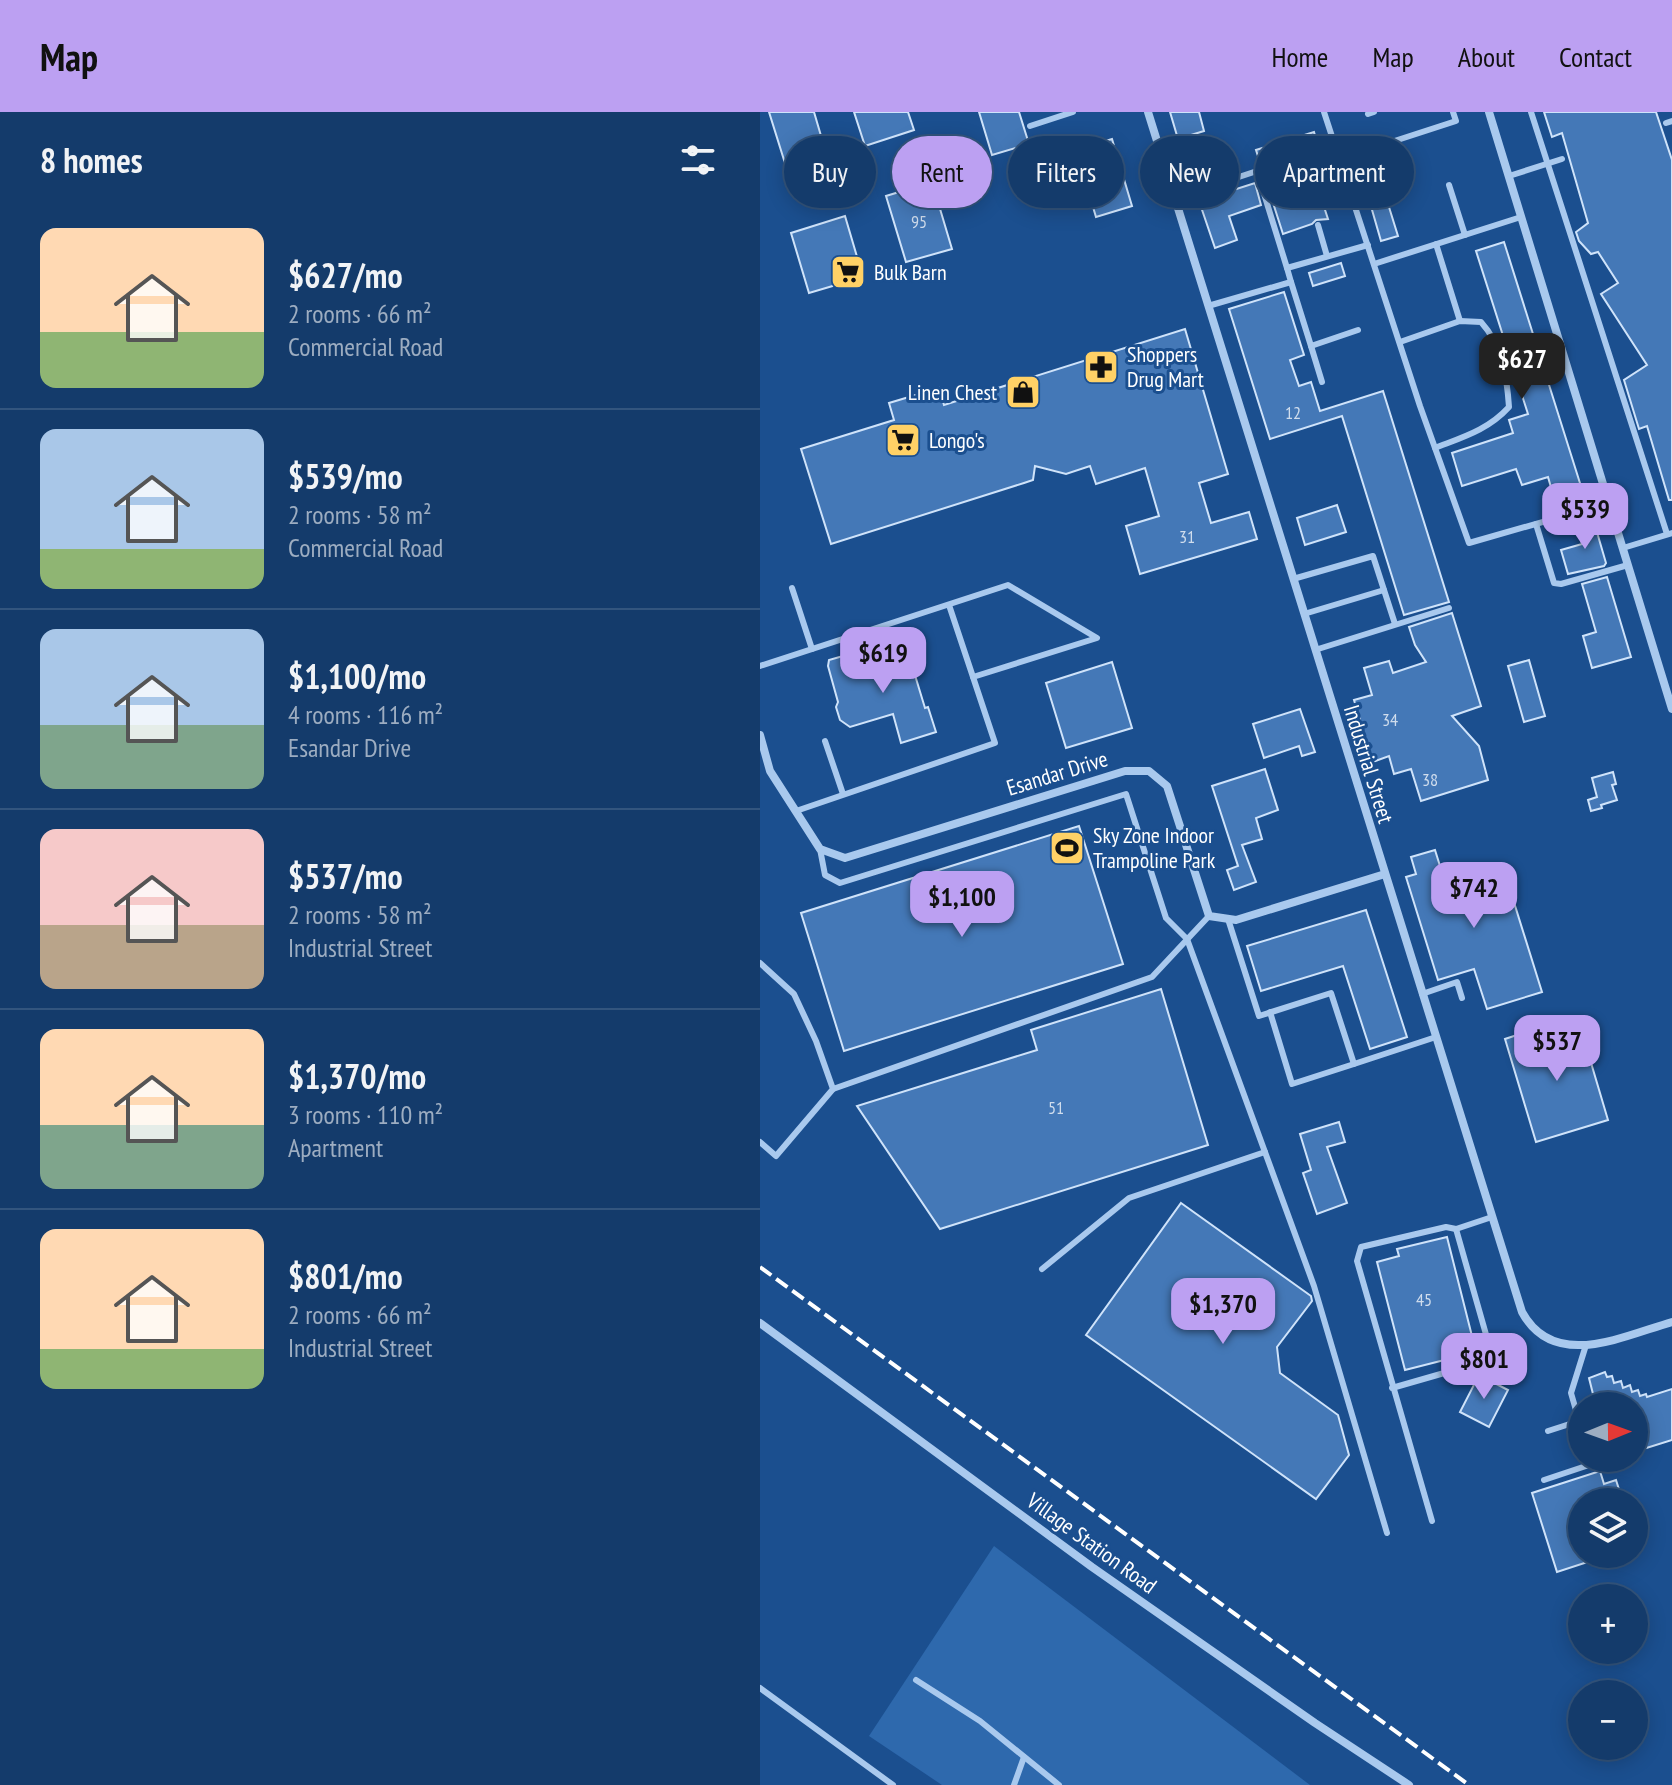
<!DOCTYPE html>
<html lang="en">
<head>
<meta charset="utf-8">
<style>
  body { margin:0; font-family:"PT Sans Narrow",sans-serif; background:#214673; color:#f1f3f6; height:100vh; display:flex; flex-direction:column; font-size:30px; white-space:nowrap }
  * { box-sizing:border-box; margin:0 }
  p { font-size:26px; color:#9dadc1 }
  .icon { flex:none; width:44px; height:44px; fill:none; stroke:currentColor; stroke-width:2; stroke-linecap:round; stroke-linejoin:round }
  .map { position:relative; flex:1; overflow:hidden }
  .side { display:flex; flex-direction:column; background:#143b6b; width:760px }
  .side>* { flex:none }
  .hud { position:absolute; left:24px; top:24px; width:760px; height:72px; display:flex; gap:16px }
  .needle { width:52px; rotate:89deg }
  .controls { position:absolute; left:808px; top:1280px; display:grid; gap:16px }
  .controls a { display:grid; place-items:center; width:80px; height:80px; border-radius:50%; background:#143b6b; box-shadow:0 4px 20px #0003,0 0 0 2px #33557e; font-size:40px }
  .price { position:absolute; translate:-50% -68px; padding:0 18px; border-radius:16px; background:#bca0f2; color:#111; font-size:26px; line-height:52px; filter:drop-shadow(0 2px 4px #0008) }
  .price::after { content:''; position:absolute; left:50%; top:48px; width:24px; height:18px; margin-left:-12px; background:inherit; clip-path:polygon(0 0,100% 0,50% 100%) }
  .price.selected { background:#222; color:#fff }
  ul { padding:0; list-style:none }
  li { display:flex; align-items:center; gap:24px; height:200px; padding:0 40px }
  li+li { border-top:2px solid #33557e }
  li span { display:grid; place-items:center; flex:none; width:224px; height:160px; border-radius:16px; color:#555 }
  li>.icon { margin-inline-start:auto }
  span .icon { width:96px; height:96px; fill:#fffc; stroke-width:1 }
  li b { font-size:34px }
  h2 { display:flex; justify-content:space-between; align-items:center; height:96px; padding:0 40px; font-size:34px }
  .chip { padding:0 28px; border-radius:36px; background:#143b6b; box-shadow:0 4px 20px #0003,0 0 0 2px #33557e; font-size:28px; line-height:72px }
  .chip.selected { background:#bca0f2; color:#111 }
  header { display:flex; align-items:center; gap:48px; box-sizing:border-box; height:112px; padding:0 40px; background:#bca0f2; color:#111 }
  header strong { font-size:38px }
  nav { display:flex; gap:44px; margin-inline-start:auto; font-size:28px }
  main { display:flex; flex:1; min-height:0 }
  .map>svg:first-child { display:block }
</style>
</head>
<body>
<header>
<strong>Map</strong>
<nav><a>Home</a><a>Map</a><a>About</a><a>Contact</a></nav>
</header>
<main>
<section class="side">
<h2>8 homes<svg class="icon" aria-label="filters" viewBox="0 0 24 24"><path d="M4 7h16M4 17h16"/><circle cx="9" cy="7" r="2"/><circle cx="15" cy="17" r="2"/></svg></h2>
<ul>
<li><span style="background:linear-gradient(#ffd9b3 65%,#8fb573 0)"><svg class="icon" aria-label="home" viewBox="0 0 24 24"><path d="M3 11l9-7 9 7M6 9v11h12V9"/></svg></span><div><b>$627/mo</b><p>2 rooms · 66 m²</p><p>Commercial Road</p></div></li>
<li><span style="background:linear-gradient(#a9c7e8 75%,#8fb573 0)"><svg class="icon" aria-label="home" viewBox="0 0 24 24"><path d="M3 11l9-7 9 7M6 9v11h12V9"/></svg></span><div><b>$539/mo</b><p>2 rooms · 58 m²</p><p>Commercial Road</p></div></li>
<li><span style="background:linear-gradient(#a9c7e8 60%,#7fa58c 0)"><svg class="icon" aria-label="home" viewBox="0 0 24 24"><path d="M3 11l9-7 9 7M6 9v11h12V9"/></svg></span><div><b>$1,100/mo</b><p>4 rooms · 116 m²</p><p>Esandar Drive</p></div></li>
<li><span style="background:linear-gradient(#f6c9c9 60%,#b9a48a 0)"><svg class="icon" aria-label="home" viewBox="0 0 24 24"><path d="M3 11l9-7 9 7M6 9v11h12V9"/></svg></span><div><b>$537/mo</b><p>2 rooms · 58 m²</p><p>Industrial Street</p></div></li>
<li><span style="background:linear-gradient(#ffd9b3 60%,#7fa58c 0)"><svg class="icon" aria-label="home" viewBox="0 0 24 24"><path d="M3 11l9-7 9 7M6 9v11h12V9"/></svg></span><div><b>$1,370/mo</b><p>3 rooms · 110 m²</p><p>Apartment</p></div></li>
<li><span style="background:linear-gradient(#ffd9b3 75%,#8fb573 0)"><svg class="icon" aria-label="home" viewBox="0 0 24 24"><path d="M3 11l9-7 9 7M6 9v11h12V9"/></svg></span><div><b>$801/mo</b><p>2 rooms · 66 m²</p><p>Industrial Street</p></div></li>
</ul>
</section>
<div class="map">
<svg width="912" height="1673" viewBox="0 0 912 1673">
  <rect width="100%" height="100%" fill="#1b4f8f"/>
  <path fill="#2e69ad" d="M 234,1434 L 550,1673 L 182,1673 L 109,1624 Z"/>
  <g fill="#4478b7" stroke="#cfe3fa" stroke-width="2">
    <path d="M 9,0 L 54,0 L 69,51 L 29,64 Z"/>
    <path d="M 94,0 L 148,0 L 154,18 L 105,34 Z"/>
    <path d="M 219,0 L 259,0 L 269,32 L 232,43 Z"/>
    <path d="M 410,0 L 439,0 L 444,19 L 418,27 Z"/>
    <path d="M 784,0 L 896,0 L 912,48 L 912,388 L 909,388 L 887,314 L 879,317 L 864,268 L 887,253 L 841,182 L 858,171 L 838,140 L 831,142 L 819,129 L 816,120 L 828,111 L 802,21 L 792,25 Z"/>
    <path d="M 554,20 L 564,54 L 552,58 L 568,107 L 556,108 L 552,112 L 523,122 L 496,38 Z"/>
    <path d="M 352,27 L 372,94 L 336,105 L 316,38 Z"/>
    <path d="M 172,70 L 192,137 L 146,150 L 126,84 Z"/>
    <path d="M 495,71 L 501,93 L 469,104 L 477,128 L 455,136 L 439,89 Z"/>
    <path d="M 624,79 L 638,124 L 621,129 L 608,84 Z"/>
    <path d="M 85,104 L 103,165 L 49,181 L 31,121 Z"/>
    <path d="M 744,130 L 825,387 L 797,396 L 788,365 L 762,373 L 756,357 L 702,374 L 692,341 L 753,321 L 749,308 L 768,302 L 716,139 Z"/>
    <path d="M 581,151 L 585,164 L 553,174 L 549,161 Z"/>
    <path d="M 524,180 L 544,243 L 530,248 L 539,274 L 551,270 L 560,299 L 623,279 L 689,490 L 644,503 L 582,304 L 510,327 L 469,197 Z"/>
    <path d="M 425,217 L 468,362 L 439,371 L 451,411 L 489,400 L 497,427 L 380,462 L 366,414 L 399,404 L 385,356 L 336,372 L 330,354 L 306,362 L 275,354 L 273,368 L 264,371 L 71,432 L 41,337 L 134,308 L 129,291 L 179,276 L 184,293 Z"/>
    <path d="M 577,393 L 586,420 L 545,433 L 537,406 Z"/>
    <path d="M 834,410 L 846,451 L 844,454 L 808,462 L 801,438 L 822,432 L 817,415 Z"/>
    <path d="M 847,465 L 871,545 L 832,556 L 823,524 L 836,520 L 822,472 Z"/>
    <path d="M 692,501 L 721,594 L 692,604 L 719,634 L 728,668 L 661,689 L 651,657 L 634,662 L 629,644 L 610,651 L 600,619 L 603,618 L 594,588 L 612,583 L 604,556 L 629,549 L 633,561 L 666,550 L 655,533 L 649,515 Z"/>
    <path d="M 152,534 L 160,558 L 154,560 L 165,596 L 168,595 L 176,620 L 141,631 L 133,602 L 90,615 L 80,608 L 76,595 L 78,590 L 68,554 L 69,548 L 83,544 L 88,561 L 135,547 L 133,540 Z"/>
    <path d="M 769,548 L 785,604 L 764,610 L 748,554 Z"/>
    <path d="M 352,550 L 372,616 L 306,636 L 286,571 Z"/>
    <path d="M 540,597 L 555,640 L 542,644 L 539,634 L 504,646 L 493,612 Z"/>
    <path d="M 505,657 L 518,698 L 496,706 L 502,727 L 482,733 L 496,770 L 474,778 L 467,758 L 478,754 L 452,674 Z"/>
    <path d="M 853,660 L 856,672 L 852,673 L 857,688 L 841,693 L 842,696 L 831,699 L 828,688 L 837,685 L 832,666 Z"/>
    <path d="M 319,714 L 363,852 L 84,939 L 41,801 Z"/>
    <path d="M 675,738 L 685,770 L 742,752 L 782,880 L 727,897 L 714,857 L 678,868 L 646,765 L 656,762 L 651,745 Z"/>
    <path d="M 606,798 L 647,925 L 610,937 L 583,854 L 501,879 L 487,834 Z"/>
    <path d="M 401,877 L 448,1033 L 180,1117 L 97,994 L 277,938 L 271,918 Z"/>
    <path d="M 821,917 L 848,1008 L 776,1030 L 745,927 L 769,919 L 773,931 Z"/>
    <path d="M 579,1010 L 585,1030 L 567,1035 L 587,1091 L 557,1102 L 543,1061 L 551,1058 L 540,1022 Z"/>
    <path d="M 421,1091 L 551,1184 L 552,1189 L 517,1235 L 520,1261 L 578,1303 L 589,1343 L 556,1387 L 326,1223 Z"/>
    <path d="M 687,1125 L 716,1240 L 645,1258 L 617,1150 L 639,1144 L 637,1137 Z"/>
    <path d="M 845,1260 L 847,1265 L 852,1264 L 854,1271 L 861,1269 L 863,1276 L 870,1273 L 872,1280 L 878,1278 L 880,1284 L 886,1282 L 887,1285 L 912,1277 L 912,1328 L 880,1338 L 877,1330 L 874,1331 L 874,1294 L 836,1294 L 829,1266 Z"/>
    <path d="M 719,1263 L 748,1278 L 729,1315 L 700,1300 Z"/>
    <path d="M 840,1359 L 844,1372 L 856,1368 L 863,1390 L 822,1390 L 822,1442 L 846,1442 L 846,1444 L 797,1460 L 772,1381 Z"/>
  </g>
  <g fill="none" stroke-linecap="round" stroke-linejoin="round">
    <g stroke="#a9c9ee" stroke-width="6">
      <path d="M 564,0 L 660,294 L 709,431 L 849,391"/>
      <path d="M 771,0 L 907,422"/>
      <path d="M 608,2 L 614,0"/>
      <path d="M 906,11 L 912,9"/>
      <path d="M 270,14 L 313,0"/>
      <path d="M 619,34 L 696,9 L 693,0"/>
      <path d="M 749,64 L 802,47"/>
      <path d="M 689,73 L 705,123"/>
      <path d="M 415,86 L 497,59 L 527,156"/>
      <path d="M 558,113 L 567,144"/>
      <path d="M 676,132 L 700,209"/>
      <path d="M 614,152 L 761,105"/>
      <path d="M 531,170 L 551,234 L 598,218"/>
      <path d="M 448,194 L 531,170 L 527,156 L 608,133"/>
      <path d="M 640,230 L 700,209 L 721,210 C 742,233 747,265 749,295 C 728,318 703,325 675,336"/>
      <path d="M 551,234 L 562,270"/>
      <path d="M 776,412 L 794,471 L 801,472 L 868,453"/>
      <path d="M 863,436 L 912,421"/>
      <path d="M 533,467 L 613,444 L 635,512"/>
      <path d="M 32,476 L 52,537"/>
      <path d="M 189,493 L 213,565"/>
      <path d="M 544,502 L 624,478"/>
      <path d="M 555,538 L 689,496"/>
      <path d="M 0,554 L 248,473 L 337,526 L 213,565 L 235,631 L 36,699"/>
      <path d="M 65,629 L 83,682"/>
      <path d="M 60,737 L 65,763 L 80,771 L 366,682 L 406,806 L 427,827 L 554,1174 L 627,1421"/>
      <path d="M 468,807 L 499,904 L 571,881 L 594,952 L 676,925"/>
      <path d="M 0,851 L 34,882 L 56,929 L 73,977 L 16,1044 L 0,1030"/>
      <path d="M 662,882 L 697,870 L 702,886"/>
      <path d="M 510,900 L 532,972 L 594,952"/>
      <path d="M 73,977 L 392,865 L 449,804"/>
      <path d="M 282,1157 L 369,1086 L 505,1040"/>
      <path d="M 632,1276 L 733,1247 L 696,1117"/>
      <path d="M 788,1319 L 819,1309"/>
      <path d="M 822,1319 L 811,1281 L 826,1233"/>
      <path d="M 784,1368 L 832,1352 L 830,1346"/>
      <path d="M 672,1409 L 597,1149 L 601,1135 L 686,1115 L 696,1117 L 732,1105"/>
      <path d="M 156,1568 L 220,1609 L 299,1673"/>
      <path d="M 0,1576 L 133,1673"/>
      <path d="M 254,1673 L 264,1645"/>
    </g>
    <g stroke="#a9c9ee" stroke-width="8">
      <path d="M 388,0 L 762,1200 C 794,1259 863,1224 912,1210"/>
      <path d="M 729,0 L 912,597"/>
      <path d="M 0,623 L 10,659 L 60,737 L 85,746 L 365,659 L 389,659 L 407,674 L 449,804 L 476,808 L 625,762"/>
      <path d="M 0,1211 L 332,1455 L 555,1611 L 649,1673"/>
    </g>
    <path stroke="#fff" stroke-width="4" stroke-dasharray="14 6" stroke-linecap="butt" d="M 0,1155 L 709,1673"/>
  </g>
  <defs>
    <g id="supermarket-square" transform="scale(1.8)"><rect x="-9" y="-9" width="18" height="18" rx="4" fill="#ffd166" stroke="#1b4f8f"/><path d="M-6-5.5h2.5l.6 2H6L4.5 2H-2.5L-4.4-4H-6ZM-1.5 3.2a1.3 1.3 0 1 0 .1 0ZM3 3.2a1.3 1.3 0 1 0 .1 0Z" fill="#111"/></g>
    <g id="pharmacy-square" transform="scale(1.8)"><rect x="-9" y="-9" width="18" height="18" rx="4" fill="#ffd166" stroke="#1b4f8f"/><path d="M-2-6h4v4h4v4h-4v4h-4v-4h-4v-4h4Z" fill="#111"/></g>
    <g id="shop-square" transform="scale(1.8)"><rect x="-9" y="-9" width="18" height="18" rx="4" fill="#ffd166" stroke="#1b4f8f"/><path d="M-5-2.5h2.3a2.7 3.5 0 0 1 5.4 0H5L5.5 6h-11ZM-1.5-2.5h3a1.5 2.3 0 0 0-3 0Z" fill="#111"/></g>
    <g id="stadium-square" transform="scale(1.8)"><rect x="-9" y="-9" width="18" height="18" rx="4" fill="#ffd166" stroke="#1b4f8f"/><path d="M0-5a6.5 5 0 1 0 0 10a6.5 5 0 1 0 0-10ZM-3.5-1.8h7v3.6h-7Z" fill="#111"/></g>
  </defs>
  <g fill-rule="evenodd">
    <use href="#supermarket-square" x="88" y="160"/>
    <use href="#pharmacy-square" x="341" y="255"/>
    <use href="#shop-square" x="263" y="280"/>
    <use href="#supermarket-square" x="143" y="328"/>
    <use href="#stadium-square" x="307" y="736"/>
  </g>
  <g text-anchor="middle" stroke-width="6" stroke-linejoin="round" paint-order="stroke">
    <g font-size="18" fill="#d0dded">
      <text x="159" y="116">95</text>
      <text x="533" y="307">12</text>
      <text x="427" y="431">31</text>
      <text x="630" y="614">34</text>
      <text x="670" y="674">38</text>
      <text x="296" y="1002">51</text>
      <text x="664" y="1194">45</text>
    </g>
    <g font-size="22" fill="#fff" stroke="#1b4f8f" text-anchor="start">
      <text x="114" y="168">Bulk Barn</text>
      <text x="367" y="250">Shoppers<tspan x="367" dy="25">Drug Mart</tspan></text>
      <text x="237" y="288" text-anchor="end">Linen Chest</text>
      <text x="169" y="336">Longo's</text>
      <text x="333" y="731">Sky Zone Indoor<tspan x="333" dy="25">Trampoline Park</tspan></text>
    </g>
    <g font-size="22" fill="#fff" stroke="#1b4f8f">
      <text transform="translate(609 652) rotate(73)" y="8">Industrial Street</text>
      <text transform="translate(297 661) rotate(-17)" y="8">Esandar Drive</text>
      <text transform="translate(332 1431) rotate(36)" y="8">Village Station Road</text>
    </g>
  </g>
</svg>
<div class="controls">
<a><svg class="needle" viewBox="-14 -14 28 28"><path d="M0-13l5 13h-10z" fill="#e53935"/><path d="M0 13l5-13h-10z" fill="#9dadc1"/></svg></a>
<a><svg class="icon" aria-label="layers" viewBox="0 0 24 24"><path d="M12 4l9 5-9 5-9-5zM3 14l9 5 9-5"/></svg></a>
<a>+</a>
<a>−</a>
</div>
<b class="price selected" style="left:762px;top:289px">$627</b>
<b class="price" style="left:825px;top:439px">$539</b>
<b class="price" style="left:123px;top:583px">$619</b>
<b class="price" style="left:714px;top:818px">$742</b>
<b class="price" style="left:202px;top:827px">$1,100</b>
<b class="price" style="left:797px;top:971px">$537</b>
<b class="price" style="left:463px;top:1234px">$1,370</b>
<b class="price" style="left:724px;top:1289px">$801</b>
<div class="hud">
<a class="chip">Buy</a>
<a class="chip selected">Rent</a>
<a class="chip">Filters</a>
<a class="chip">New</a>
<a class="chip">Apartment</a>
</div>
</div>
</main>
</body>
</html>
